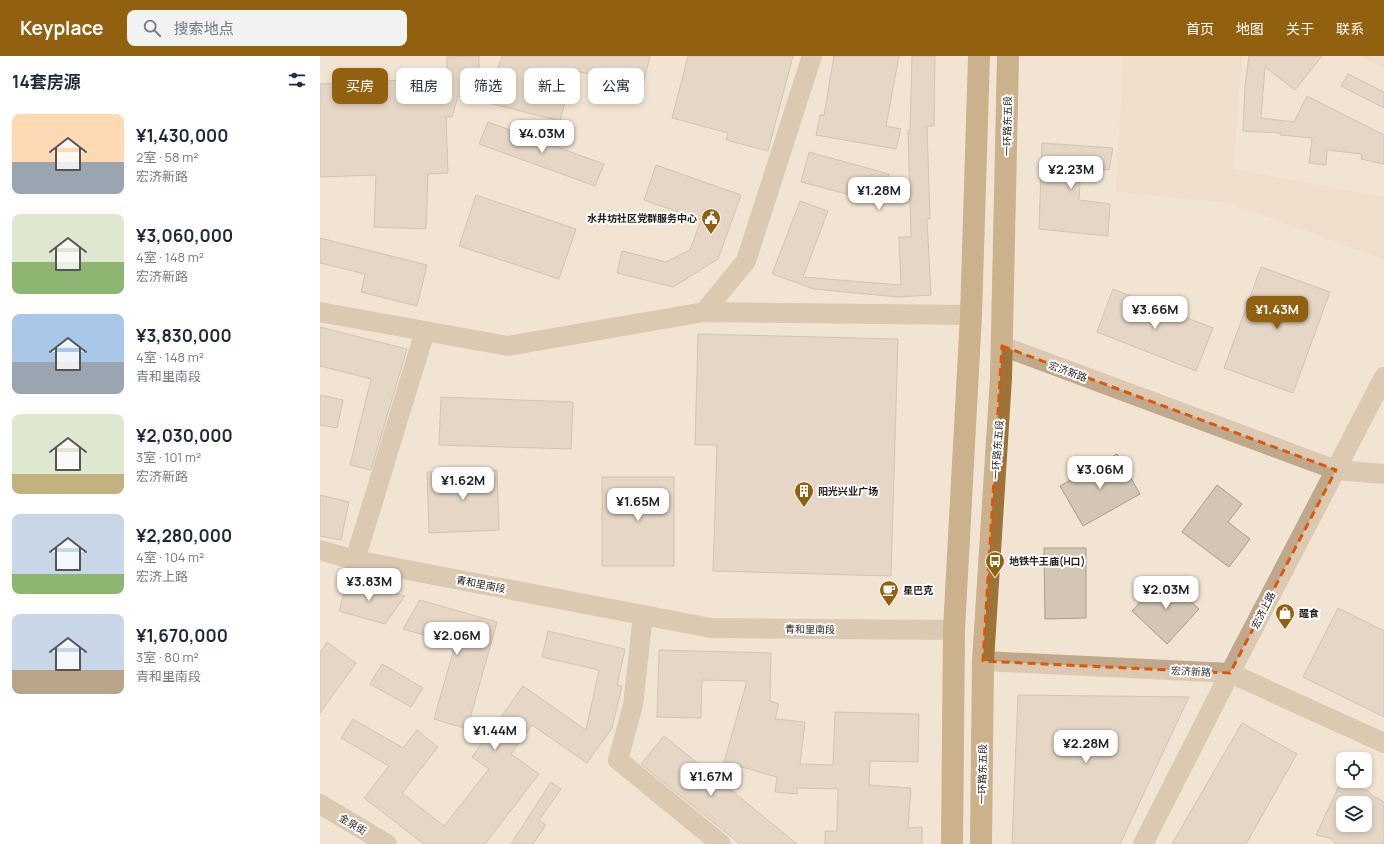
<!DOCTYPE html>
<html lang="zh">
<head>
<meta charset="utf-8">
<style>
  body { margin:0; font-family:Manrope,"Noto Sans SC",sans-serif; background:#f2f2f3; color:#1f2937; height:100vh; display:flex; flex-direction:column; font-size:15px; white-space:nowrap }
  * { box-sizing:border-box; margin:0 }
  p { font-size:13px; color:#747a83 }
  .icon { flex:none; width:22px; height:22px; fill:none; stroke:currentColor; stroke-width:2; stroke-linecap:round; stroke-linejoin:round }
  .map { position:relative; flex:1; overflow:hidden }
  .panel { display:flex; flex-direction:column; background:#fff; width:320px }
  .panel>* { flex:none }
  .hud { position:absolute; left:12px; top:12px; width:380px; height:36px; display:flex; gap:8px }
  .controls { position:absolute; left:1016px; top:696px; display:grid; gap:8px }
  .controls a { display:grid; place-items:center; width:36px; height:36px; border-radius:8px; background:#fff; box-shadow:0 2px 6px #0003; font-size:20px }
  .price { position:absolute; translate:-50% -34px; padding:0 9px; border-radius:8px; background:#fff; color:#222; font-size:13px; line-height:26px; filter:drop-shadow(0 1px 2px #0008) }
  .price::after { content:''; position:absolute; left:50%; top:24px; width:12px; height:9px; margin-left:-6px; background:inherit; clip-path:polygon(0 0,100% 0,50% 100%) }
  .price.active { background:#926110; color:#fff }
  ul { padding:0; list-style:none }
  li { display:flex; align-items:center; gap:12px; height:100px; padding:0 12px }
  li span { display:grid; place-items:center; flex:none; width:112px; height:80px; border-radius:8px; color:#555 }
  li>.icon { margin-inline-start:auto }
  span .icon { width:48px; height:48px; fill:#fffc; stroke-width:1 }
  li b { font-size:17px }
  h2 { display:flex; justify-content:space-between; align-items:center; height:48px; padding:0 12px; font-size:17px }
  .chip { padding:0 14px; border-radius:8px; background:#fff; box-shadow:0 2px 6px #0003; font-size:14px; line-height:36px }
  .chip.active { background:#926110; color:#fff }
  header { display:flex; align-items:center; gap:24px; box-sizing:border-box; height:56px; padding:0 20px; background:#926110; color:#fff }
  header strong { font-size:19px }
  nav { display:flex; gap:22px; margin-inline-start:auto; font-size:14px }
  .search { width:280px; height:36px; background:#f2f2f3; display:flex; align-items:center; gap:10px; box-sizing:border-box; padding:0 14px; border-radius:8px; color:#747a83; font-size:15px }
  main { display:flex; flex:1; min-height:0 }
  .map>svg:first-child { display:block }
</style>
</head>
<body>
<header>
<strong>Keyplace</strong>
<div class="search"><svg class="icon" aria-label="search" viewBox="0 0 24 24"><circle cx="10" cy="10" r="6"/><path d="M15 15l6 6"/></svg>搜索地点</div>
<nav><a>首页</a><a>地图</a><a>关于</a><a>联系</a></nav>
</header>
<main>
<section class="panel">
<h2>14套房源<svg class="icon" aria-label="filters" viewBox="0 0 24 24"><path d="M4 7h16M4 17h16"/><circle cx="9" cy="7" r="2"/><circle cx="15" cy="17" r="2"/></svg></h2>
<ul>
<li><span style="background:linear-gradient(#ffd9b3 60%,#9aa5b1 0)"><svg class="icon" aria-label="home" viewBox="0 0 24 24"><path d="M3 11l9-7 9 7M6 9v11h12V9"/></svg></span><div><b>¥1,430,000</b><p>2室 · 58 m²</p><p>宏济新路</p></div></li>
<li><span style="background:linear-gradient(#dfe7d0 60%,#8fb573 0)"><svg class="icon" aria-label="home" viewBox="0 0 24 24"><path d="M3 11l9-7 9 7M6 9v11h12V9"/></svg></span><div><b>¥3,060,000</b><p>4室 · 148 m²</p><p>宏济新路</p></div></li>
<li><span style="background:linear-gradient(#a9c7e8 60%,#9aa5b1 0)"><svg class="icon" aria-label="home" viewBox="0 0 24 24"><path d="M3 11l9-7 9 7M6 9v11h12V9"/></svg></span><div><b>¥3,830,000</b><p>4室 · 148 m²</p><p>青和里南段</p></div></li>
<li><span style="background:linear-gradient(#dfe7d0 75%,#c2b280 0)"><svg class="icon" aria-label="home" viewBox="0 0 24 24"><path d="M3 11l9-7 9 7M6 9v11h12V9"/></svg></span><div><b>¥2,030,000</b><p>3室 · 101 m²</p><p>宏济新路</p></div></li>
<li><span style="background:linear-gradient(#c9d6e8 75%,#8fb573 0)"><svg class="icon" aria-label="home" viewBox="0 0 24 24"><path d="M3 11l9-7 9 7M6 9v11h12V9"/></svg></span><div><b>¥2,280,000</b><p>4室 · 104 m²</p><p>宏济上路</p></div></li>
<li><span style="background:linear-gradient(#c9d6e8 70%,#b9a48a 0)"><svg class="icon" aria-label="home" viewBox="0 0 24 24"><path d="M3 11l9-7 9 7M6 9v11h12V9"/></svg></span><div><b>¥1,670,000</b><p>3室 · 80 m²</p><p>青和里南段</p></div></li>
</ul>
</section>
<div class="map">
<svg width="1064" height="788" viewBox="0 0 1064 788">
  <rect width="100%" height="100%" fill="#f2e4d3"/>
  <g fill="#ebd8c1">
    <path d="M 803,0 L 922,0 L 913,113 L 1064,141 L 1064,204 L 910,147 L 796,136 Z"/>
    <path d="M 1039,0 L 1064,0 L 1064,13 Z"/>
  </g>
  <g fill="#d4c6b5" stroke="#aa9d8d" fill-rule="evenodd">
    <path d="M 159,0 L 159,15 L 147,15 L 148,43 L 138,40 L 132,61 L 126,61 L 128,117 L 108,118 L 106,173 L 54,171 L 56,119 L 0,121 L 0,28 L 127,22 L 127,1 Z"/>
    <path d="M 182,0 L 330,0 L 320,42 L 289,35 L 291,24 L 253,14 L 240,65 L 168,47 Z"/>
    <path d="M 368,0 L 473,0 L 448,95 L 406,84 L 408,77 L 352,62 Z"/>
    <path d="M 514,0 L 579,0 L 566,70 L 581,73 L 576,93 L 496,79 L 500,59 L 504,59 Z"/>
    <path d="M 592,0 L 615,0 L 614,70 L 607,70 L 610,163 L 607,163 L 611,239 L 578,241 L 494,233 L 452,218 L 480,145 L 508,155 L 483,221 L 581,229 L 579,181 L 591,181 L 588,74 L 590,74 Z"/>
    <path d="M 929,0 L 1002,0 L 975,34 L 945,11 L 941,62 L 974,66 L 987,40 L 1064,79 L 1064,108 L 1041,103 L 1042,98 L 1007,94 L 1006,109 L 989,107 L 992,82 L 960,79 L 961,77 L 923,75 L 925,30 Z"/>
    <path d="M 1028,18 L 1064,36 L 1064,52 L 1021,30 Z"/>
    <path d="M 168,66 L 284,108 L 275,130 L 159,88 Z"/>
    <path d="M 722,87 L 793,92 L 789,114 L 761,110 L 759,144 L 790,148 L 788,180 L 719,173 Z"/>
    <path d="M 489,96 L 569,118 L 561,147 L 481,126 Z"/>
    <path d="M 336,109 L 421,139 L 398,203 L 353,231 L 297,217 L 302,195 L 346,206 L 370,194 L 381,164 L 324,144 Z"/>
    <path d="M 156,139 L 256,173 L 239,223 L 139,190 Z"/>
    <path d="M 0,182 L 107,209 L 97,250 L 41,236 L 45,218 L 0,207 Z"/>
    <path d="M 941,211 L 1010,236 L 973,337 L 904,312 Z"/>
    <path d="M 793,233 L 893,272 L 876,315 L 777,276 Z"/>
    <path d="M 0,271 L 87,293 L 51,414 L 30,409 L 51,323 L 0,310 Z"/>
    <path d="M 378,278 L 578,283 L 571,520 L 393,515 L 397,389 L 375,389 Z"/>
    <path d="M 0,339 L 23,344 L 17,372 L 0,369 Z"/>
    <path d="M 121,341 L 253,346 L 251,393 L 119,389 Z"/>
    <path d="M 797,398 L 820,438 L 763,470 L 740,430 Z"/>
    <path d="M 177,414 L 179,474 L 109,477 L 107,416 Z"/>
    <rect x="282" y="421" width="72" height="89"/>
    <path d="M 897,429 L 922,448 L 908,466 L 930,483 L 909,511 L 862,476 Z"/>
    <path d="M 0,439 L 29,446 L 21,484 L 0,480 Z"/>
    <path d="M 724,492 L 766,492 L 766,562 L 725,563 Z"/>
    <path d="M 844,521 L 879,553 L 847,588 L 812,555 Z"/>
    <path d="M 28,523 L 85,540 L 65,568 L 19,555 Z"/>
    <path d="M 100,544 L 177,566 L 147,673 L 114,663 L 139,575 L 136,574 L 129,586 L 83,573 Z"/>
    <path d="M 1018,552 L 1064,575 L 1064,661 L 983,621 Z"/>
    <path d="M 228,575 L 305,593 L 297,629 L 302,630 L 292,672 L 267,707 L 212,669 L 191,698 L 219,718 L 165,788 L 104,788 L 44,742 L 69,710 L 21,682 L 33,663 L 83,692 L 97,674 L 118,691 L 82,737 L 124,770 L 169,713 L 152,701 L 203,630 L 266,674 L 279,614 L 222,601 Z"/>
    <path d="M 7,586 L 36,607 L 0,657 L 0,596 Z"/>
    <path d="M 339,594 L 451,597 L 450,645 L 459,648 L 455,663 L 485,666 L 480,708 L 513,709 L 515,656 L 599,658 L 598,706 L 550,705 L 549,729 L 591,732 L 588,772 L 602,771 L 602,788 L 505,788 L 505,775 L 517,775 L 518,733 L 477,732 L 477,738 L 455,736 L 457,721 L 404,706 L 427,625 L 382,624 L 381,662 L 337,661 Z"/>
    <path d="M 62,608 L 103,632 L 91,651 L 50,628 Z"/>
    <path d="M 698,639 L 869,641 L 800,788 L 692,788 Z"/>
    <path d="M 922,667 L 977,698 L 926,788 L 852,788 Z"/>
    <path d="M 344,680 L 406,730 L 477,788 L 420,788 L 321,708 Z"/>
    <path d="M 231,726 L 241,733 L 219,764 L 226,769 L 213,788 L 191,788 Z"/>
    <path d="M 1021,726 L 1048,735 L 1053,740 L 1064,746 L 1064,788 L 1016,788 L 1010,782 L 996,779 ZM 1023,747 L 1045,747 L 1045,769 L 1023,769 Z"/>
  </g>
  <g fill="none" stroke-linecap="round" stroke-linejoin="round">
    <g stroke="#c0a88b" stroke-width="20">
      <path d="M 0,256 L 188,290 L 384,256 L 651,259"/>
      <path d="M 384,256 L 426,205 L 492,0"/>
      <path d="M 682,290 L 1016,414 L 1064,418"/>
      <path d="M 0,494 L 35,504 L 391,572 L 634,574"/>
      <path d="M 35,504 L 105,275"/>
      <path d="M 323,559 L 313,649 L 298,704 L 401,788"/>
      <path d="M 663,605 L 910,617 L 1064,687"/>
      <path d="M 0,748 L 67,788"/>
      <path d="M 823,788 L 910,617 L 1064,321"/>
    </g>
    <g stroke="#9d7338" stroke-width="22">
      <path d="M 632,788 L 634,574 L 651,259 L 659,0"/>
      <path d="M 661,788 L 663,605 L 681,322 L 688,0"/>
    </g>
  </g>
  <path d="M0 0H1064V788H0ZM 682,290 L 1016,414 L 910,617 L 663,605 Z" fill="#f2e4d3" fill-opacity=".55" fill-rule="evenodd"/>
  <path fill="none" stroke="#de560c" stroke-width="3" stroke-dasharray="8 5" stroke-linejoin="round" d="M 682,290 L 1016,414 L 910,617 L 663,605 Z"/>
  <defs>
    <g id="civic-pin" transform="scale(1)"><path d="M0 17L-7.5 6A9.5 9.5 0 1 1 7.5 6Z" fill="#926110" stroke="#fff"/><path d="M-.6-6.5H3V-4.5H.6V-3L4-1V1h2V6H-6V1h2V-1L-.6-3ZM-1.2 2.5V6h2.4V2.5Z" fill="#fff"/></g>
    <g id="building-pin" transform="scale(1)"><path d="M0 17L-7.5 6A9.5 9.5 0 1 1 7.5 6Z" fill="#926110" stroke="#fff"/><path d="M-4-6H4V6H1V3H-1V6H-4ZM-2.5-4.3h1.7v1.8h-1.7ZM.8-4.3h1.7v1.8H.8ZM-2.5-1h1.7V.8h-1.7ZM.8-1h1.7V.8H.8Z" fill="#fff"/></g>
    <g id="bus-pin" transform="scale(1)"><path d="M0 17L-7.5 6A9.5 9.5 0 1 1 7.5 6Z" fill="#926110" stroke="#fff"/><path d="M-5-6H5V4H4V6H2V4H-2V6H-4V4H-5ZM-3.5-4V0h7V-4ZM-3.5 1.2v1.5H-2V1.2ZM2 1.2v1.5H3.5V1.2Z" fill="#fff"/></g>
    <g id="cafe-pin" transform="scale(1)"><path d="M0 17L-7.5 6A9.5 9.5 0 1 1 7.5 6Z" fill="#926110" stroke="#fff"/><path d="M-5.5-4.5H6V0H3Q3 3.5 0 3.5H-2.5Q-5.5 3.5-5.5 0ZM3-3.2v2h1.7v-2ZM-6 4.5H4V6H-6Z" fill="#fff"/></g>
    <g id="shop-pin" transform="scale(1)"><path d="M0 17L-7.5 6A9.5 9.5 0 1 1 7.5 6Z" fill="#926110" stroke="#fff"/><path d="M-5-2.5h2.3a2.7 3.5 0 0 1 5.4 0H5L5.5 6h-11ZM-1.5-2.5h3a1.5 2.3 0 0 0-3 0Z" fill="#fff"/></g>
  </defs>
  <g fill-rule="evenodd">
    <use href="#civic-pin" x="391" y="162"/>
    <use href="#building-pin" x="484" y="435"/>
    <use href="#bus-pin" x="675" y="505"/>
    <use href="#cafe-pin" x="569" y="534"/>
    <use href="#shop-pin" x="965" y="557"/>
  </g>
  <g text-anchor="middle" stroke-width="4" stroke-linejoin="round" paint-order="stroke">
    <g font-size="10" fill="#201b15" stroke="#fff">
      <text transform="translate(687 70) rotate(-89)" y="4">一环路东五段</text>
      <text transform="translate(748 315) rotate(20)" y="4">宏济新路</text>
      <text transform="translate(677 394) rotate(-86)" y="4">一环路东五段</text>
      <text transform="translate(161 528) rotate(11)" y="4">青和里南段</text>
      <text transform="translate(943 554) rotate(-63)" y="4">宏济上路</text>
      <text transform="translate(490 573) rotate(1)" y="4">青和里南段</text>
      <text transform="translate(871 615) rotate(3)" y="4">宏济新路</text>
      <text transform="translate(662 718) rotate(-89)" y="4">一环路东五段</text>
      <text transform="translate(33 768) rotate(31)" y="4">金泉街</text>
    </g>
    <g font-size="10" font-weight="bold" fill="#201b15" stroke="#fff" text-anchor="start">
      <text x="377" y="166" text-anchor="end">水井坊社区党群服务中心</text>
      <text x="498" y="439">阳光兴业广场</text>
      <text x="689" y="509">地铁牛王庙(H口)</text>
      <text x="583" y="538">星巴克</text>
      <text x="979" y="561">醒食</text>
    </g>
  </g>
</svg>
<div class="controls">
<a><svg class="icon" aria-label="locate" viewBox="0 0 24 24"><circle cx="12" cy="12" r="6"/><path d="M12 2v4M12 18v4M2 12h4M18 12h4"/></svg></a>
<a><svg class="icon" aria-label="layers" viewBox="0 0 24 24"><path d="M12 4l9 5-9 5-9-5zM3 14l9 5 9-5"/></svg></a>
</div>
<b class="price" style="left:222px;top:98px">¥4.03M</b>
<b class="price" style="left:751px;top:134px">¥2.23M</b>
<b class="price" style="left:559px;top:155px">¥1.28M</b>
<b class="price" style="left:835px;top:274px">¥3.66M</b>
<b class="price active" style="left:957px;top:274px">¥1.43M</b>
<b class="price" style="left:780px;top:434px">¥3.06M</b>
<b class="price" style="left:143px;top:445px">¥1.62M</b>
<b class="price" style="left:318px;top:466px">¥1.65M</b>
<b class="price" style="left:49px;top:546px">¥3.83M</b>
<b class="price" style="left:846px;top:554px">¥2.03M</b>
<b class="price" style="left:137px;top:600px">¥2.06M</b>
<b class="price" style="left:175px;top:695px">¥1.44M</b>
<b class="price" style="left:766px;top:708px">¥2.28M</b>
<b class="price" style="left:391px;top:741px">¥1.67M</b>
<div class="hud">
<a class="chip active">买房</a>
<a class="chip">租房</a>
<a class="chip">筛选</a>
<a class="chip">新上</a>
<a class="chip">公寓</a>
</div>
</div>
</main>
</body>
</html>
